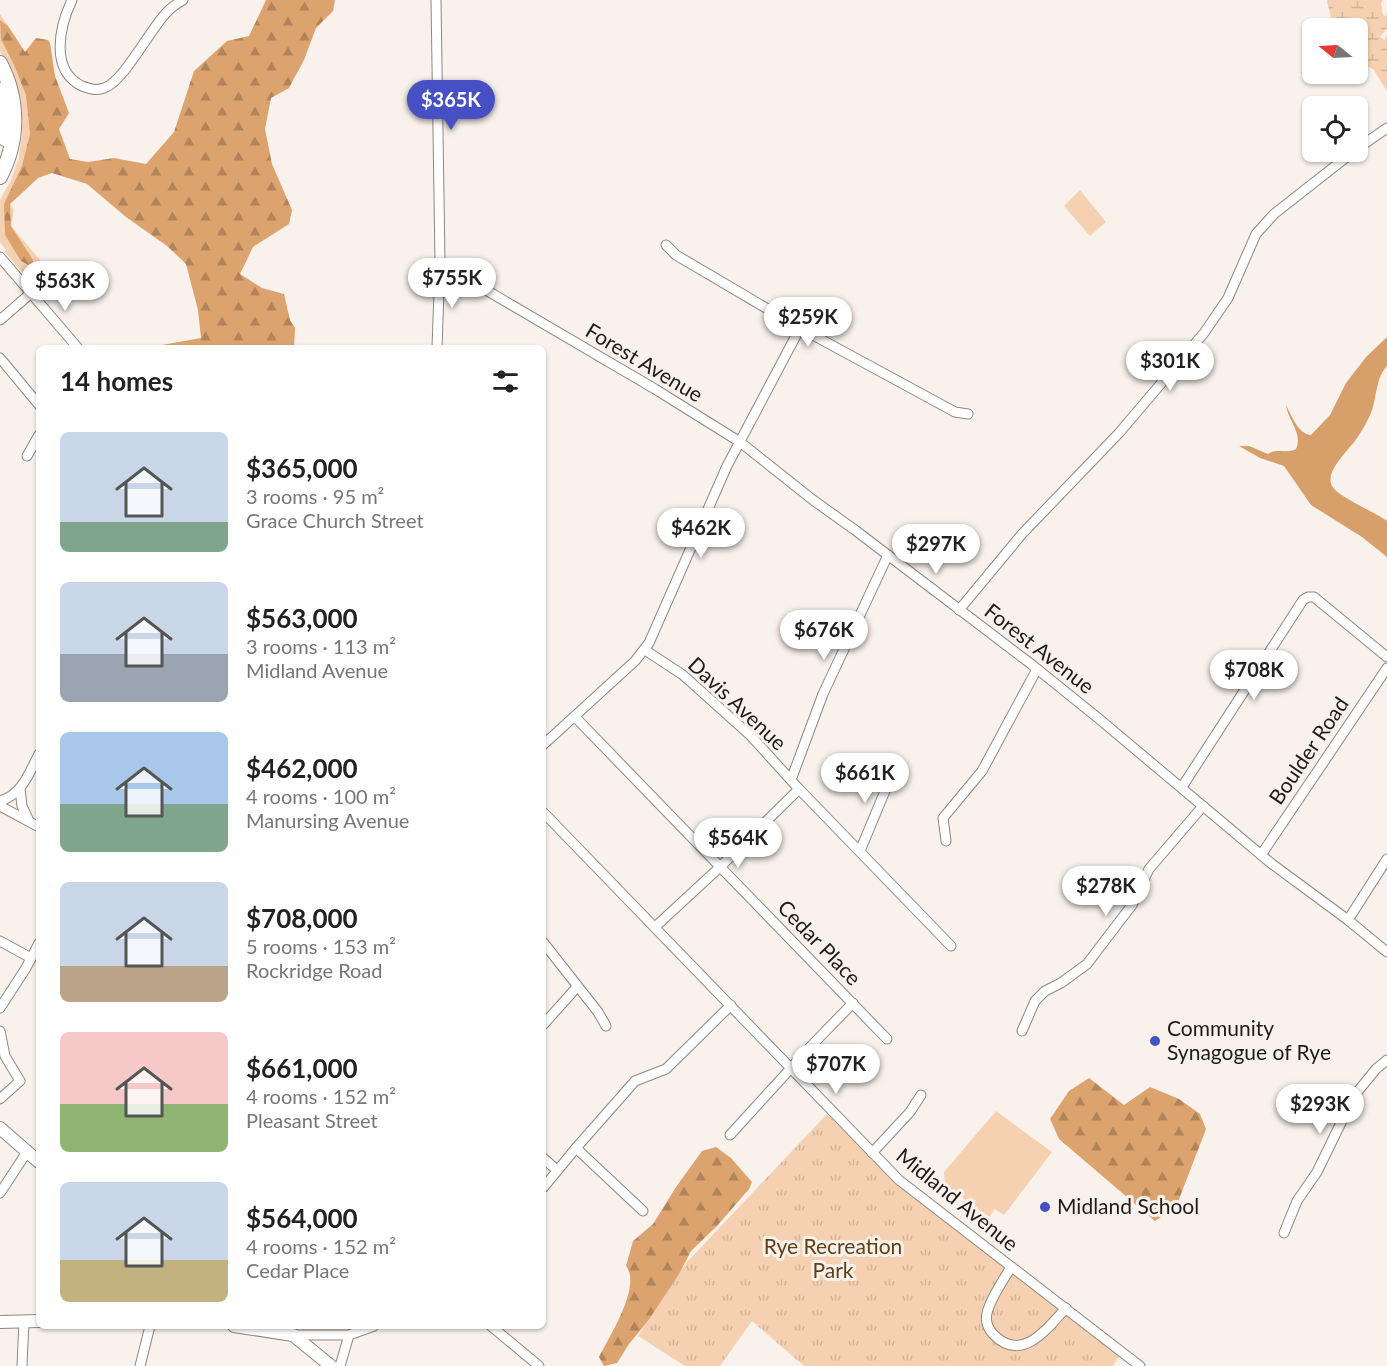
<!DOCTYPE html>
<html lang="en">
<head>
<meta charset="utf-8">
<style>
  body { margin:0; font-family:Lato,sans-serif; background:#f6f6f6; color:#222; height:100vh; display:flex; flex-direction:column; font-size:22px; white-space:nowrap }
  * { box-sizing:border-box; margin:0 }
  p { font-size:20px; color:#767676 }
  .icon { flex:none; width:33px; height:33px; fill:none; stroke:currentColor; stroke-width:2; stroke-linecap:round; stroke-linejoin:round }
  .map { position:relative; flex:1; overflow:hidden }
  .details { position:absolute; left:36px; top:345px; width:510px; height:984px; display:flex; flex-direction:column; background:#fff; border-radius:9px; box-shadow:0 2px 4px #0004 }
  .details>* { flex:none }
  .needle { width:39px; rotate:288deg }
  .fabs { position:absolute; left:1302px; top:18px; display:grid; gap:12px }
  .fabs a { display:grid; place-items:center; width:66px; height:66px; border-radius:9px; background:#fff; box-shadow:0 2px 4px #0004; font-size:30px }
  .price { position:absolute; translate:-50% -51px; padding:0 14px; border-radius:21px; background:#fff; color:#222; font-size:20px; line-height:39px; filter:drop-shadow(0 2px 3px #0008) }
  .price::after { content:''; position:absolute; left:50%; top:36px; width:18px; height:14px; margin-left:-9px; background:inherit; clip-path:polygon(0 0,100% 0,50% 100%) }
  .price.active { background:#464fc4; color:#fff }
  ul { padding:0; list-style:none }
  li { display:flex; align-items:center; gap:18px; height:150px; padding:0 24px }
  li span { display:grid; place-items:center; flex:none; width:168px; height:120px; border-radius:9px; color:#555 }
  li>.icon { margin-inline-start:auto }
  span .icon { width:72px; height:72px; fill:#fffc; stroke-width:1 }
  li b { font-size:26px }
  h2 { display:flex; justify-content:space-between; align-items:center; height:72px; padding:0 24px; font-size:26px }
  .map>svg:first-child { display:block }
</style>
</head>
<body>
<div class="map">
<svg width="1387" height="1366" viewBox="0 0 1387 1366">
  <defs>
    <pattern id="forest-firs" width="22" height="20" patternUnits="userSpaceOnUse" patternTransform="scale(1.5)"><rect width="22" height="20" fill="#dca36e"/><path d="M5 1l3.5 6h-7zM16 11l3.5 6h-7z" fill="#b2845a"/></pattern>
    <pattern id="wetland-marsh" width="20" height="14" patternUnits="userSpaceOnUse" patternTransform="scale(1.5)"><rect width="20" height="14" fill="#f5d1b1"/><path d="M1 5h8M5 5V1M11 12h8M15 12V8" fill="none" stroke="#d2b398"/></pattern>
    <pattern id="park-tufts" width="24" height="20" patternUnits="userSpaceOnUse" patternTransform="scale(1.5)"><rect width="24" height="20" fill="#f5d1b1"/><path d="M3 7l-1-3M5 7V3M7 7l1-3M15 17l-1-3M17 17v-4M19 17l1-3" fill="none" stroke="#d2b398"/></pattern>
  </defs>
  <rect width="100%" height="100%" fill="#f9f2ec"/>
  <g fill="#f5d1b1">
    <path d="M 0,14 L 25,52 L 38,178 L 10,204 L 14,210 L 11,226 L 46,267 L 51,262 L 53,264 L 53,266 L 34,283 L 31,283 L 5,252 L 6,250 L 0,242 L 0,200 L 11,180 L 19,157 L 22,133 L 21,108 L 13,79 L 0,51 Z"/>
    <path d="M 1080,190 L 1106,222 L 1090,236 L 1064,206 Z"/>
    <path d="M 996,1111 L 1052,1152 L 1004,1215 L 995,1209 L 989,1217 L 945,1185 L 944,1172 Z"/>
  </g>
  <g fill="url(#forest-firs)">
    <path d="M 266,0 L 335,0 L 333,11 L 316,28 L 304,60 L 289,88 L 271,98 L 265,129 L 272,164 L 292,210 L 289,224 L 253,247 L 240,274 L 262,288 L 284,294 L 290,320 L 295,328 L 294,348 L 145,348 L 201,338 L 198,310 L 186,264 L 167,246 L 126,217 L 87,184 L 52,173 L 38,178 L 10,204 L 11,226 L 33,260 L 32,267 L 21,261 L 5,235 L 4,204 L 22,166 L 30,134 L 26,95 L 14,65 L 1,39 L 0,20 L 8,26 L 25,52 L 36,38 L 48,40 L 50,43 L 55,76 L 69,113 L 59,129 L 70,159 L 88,162 L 114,158 L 146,164 L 174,132 L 194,71 L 227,41 L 249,36 Z"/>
    <path d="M 1089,1078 L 1124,1105 L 1150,1087 L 1179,1099 L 1200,1114 L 1206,1129 L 1176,1207 L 1155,1221 L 1059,1139 L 1050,1119 L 1069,1091 Z"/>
    <path d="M 716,1147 L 731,1158 L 752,1182 L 749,1189 L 717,1226 L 691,1251 L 667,1298 L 629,1344 L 617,1363 L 604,1366 L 599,1357 C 609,1337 642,1286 626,1266 L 633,1241 L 653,1224 L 676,1187 L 702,1151 Z"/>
  </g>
  <path fill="url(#wetland-marsh)" d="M 1327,0 L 1383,0 L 1381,3 L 1383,15 L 1386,16 L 1387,10 L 1387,29 L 1380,37 L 1385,40 L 1387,33 L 1387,91 L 1373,69 L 1358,62 L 1358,28 L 1333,28 Z"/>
  <path fill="url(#park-tufts)" d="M 827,1114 L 897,1183 L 1120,1355 L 1113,1366 L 804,1366 L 752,1321 L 720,1366 L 685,1366 L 638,1336 L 687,1262 Z"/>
  <path fill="#d79f69" d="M 1387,337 L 1387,366 C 1376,377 1377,396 1372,410 C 1369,419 1364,427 1359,435 C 1351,449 1324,470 1332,486 C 1338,497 1375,512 1387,521 L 1387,557 L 1362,537 L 1311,505 L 1284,466 L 1260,458 L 1239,446 L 1249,446 L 1268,454 C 1276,448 1287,454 1296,449 C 1303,433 1288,421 1286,405 C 1292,416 1298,434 1311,435 L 1330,415 L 1346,383 L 1366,357 Z"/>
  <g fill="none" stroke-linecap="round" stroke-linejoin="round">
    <g stroke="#8d8782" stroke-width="11">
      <g id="minor">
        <path d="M 72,0 C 60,25 49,70 82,86 C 90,89 96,91 104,88 C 124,82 151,27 168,11 C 172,7 178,3 183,0"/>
        <path d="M 436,0 L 440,263 L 437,348"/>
        <path d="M 1358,148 L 1387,128"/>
        <path d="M 666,245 L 676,255 L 800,328 L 955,412 L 968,414"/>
        <path d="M 0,257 L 78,348"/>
        <path d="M 440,263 L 655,389 L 740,442 L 813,500 L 855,530 L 1031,664 L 1098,718 L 1272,864 L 1348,920 L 1387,952"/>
        <path d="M 0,320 L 31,293"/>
        <path d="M 0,358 L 39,405"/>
        <path d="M 27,456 L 39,435"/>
        <path d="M 959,610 L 1022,534 L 1119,433 L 1204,333 L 1228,298 L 1256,234 L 1274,214 L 1353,152"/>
        <path d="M 645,650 L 683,675 L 751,736 L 799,789 L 951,946"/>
        <path d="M 575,717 L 887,1039"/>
        <path d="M 543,745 L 635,661 L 649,643 L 727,466 L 800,328"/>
        <path d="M 791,780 L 823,694 L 888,555"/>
        <path d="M 1182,787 L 1303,600 L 1308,597 L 1314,597 L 1387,657"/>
        <path d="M 20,789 L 22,806 L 29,821"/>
        <path d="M 0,801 C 22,795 29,773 39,754"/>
        <path d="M 0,806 L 39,827"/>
        <path d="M 543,812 L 899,1180 L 1140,1366"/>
        <path d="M 946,841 L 943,818 L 982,771 L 1037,669"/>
        <path d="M 860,851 L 895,767"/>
        <path d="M 1261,855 L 1387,668"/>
        <path d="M 1348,920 L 1387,859"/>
        <path d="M 655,927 L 720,867 L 799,789"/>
        <path d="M 0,941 L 31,958"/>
        <path d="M 543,942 L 598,1012 L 606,1026"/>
        <path d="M 0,1008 L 26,968 L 39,943"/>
        <path d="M 543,1025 L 577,987"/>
        <path d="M 0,1031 L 5,1056 L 20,1081 L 0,1099"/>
        <path d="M 1022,1031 L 1035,1001 L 1045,991 L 1061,983 L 1087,964 L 1132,905 L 1149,869 L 1203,806"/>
        <path d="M 730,1135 L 812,1045 L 853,1003"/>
        <path d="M 576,1148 L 643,1211"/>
        <path d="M 872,1153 L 910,1112 L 921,1095"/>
        <path d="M 543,1158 L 557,1170"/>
        <path d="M 543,1188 L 576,1148 L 635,1081 L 666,1069 L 731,1005"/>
        <path d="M 0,1193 L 27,1152"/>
        <path d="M 1284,1233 L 1297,1201 L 1317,1172 L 1354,1096 L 1376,1069 L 1387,1060"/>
        <path d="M 1011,1267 C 1003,1281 991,1297 987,1313 C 985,1322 988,1329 994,1335 C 1022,1363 1047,1329 1066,1308"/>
        <path d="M 491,1326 L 539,1366"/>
        <path d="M 293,1335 L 349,1335 L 374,1326"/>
        <path d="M 22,1366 L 24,1321"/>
        <path d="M 140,1366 L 150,1326"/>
        <path d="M 340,1366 L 349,1335"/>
      </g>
    </g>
    <g stroke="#8d8782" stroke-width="14">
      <g id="major">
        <path d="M 0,1128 L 39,1162"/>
        <path d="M 0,1322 L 39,1321"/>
        <path d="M 234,1326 L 293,1335 L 331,1366"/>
      </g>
    </g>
    <g stroke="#8d8782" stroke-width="16">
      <g id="highway">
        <path d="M 0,63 C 19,99 19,141 0,177"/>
        <path d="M 0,90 L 4,112 L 5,139"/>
      </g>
    </g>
    <use href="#minor" stroke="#fff" stroke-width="9"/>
    <use href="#major" stroke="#fff" stroke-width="12"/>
    <use href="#highway" stroke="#fff" stroke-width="14"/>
  </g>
  <g fill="#464fc4" stroke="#f9f2ec" stroke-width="2">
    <circle cx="1155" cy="1041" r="6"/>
    <circle cx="1045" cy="1207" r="6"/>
  </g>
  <g text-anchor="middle" stroke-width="6" stroke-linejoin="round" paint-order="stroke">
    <g font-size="21" fill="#1e1c19" stroke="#f9f2ec">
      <text transform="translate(644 363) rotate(31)" y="7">Forest Avenue</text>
      <text transform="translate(1039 649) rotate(38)" y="7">Forest Avenue</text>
      <text transform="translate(737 704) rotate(43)" y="7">Davis Avenue</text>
      <text transform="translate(1309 751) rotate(-56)" y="7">Boulder Road</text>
      <text transform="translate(819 943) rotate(46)" y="7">Cedar Place</text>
      <text transform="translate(957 1200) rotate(39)" y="7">Midland Avenue</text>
    </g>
    <g font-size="21" fill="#1e1c19" stroke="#f9f2ec" text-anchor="start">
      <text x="1167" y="1036">Community<tspan x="1167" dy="24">Synagogue of Rye</tspan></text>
      <text x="1057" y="1214">Midland School</text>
    </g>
    <g font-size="21" fill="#633d14" stroke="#f9f2ec">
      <text x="833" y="1254">Rye Recreation<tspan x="833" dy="24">Park</tspan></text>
    </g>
  </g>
</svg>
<div class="fabs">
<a><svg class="needle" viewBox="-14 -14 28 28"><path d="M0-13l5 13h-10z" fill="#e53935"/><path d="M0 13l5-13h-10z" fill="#767676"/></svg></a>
<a><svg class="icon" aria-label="locate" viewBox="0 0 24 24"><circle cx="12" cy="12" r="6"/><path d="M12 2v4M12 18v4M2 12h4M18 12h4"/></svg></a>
</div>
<b class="price active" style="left:451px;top:131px">$365K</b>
<b class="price" style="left:452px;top:309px">$755K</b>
<b class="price" style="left:65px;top:312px">$563K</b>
<b class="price" style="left:808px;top:348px">$259K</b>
<b class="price" style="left:1170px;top:392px">$301K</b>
<b class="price" style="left:701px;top:559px">$462K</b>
<b class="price" style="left:936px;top:575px">$297K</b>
<b class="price" style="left:824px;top:661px">$676K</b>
<b class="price" style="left:1254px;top:701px">$708K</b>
<b class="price" style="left:865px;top:804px">$661K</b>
<b class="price" style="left:738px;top:869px">$564K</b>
<b class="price" style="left:1106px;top:917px">$278K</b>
<b class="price" style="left:836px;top:1095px">$707K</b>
<b class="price" style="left:1320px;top:1135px">$293K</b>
<section class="details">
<h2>14 homes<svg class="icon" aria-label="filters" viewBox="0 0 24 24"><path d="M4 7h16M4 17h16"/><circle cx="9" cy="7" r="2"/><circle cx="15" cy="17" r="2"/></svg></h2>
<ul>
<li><span style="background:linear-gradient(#c9d6e8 75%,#7fa58c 0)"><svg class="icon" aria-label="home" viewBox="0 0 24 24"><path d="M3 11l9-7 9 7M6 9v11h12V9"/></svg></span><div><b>$365,000</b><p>3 rooms · 95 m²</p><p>Grace Church Street</p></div></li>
<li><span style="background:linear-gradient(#c9d6e8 60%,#9aa5b1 0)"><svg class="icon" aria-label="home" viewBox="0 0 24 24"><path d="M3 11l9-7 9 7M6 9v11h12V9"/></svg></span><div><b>$563,000</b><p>3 rooms · 113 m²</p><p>Midland Avenue</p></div></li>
<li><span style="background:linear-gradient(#a9c7e8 60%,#7fa58c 0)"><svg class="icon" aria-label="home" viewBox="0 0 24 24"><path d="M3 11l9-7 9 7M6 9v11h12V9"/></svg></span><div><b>$462,000</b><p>4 rooms · 100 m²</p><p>Manursing Avenue</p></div></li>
<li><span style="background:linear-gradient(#c9d6e8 70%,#b9a48a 0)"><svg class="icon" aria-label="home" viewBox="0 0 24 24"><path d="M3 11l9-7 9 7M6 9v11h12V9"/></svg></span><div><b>$708,000</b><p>5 rooms · 153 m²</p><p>Rockridge Road</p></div></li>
<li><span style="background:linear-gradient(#f6c9c9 60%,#8fb573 0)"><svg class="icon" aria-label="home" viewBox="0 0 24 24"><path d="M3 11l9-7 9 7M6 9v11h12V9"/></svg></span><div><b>$661,000</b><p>4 rooms · 152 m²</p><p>Pleasant Street</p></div></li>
<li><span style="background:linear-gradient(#c9d6e8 65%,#c2b280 0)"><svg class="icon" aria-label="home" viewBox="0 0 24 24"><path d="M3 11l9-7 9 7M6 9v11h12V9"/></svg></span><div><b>$564,000</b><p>4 rooms · 152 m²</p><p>Cedar Place</p></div></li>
</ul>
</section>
</div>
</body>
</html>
